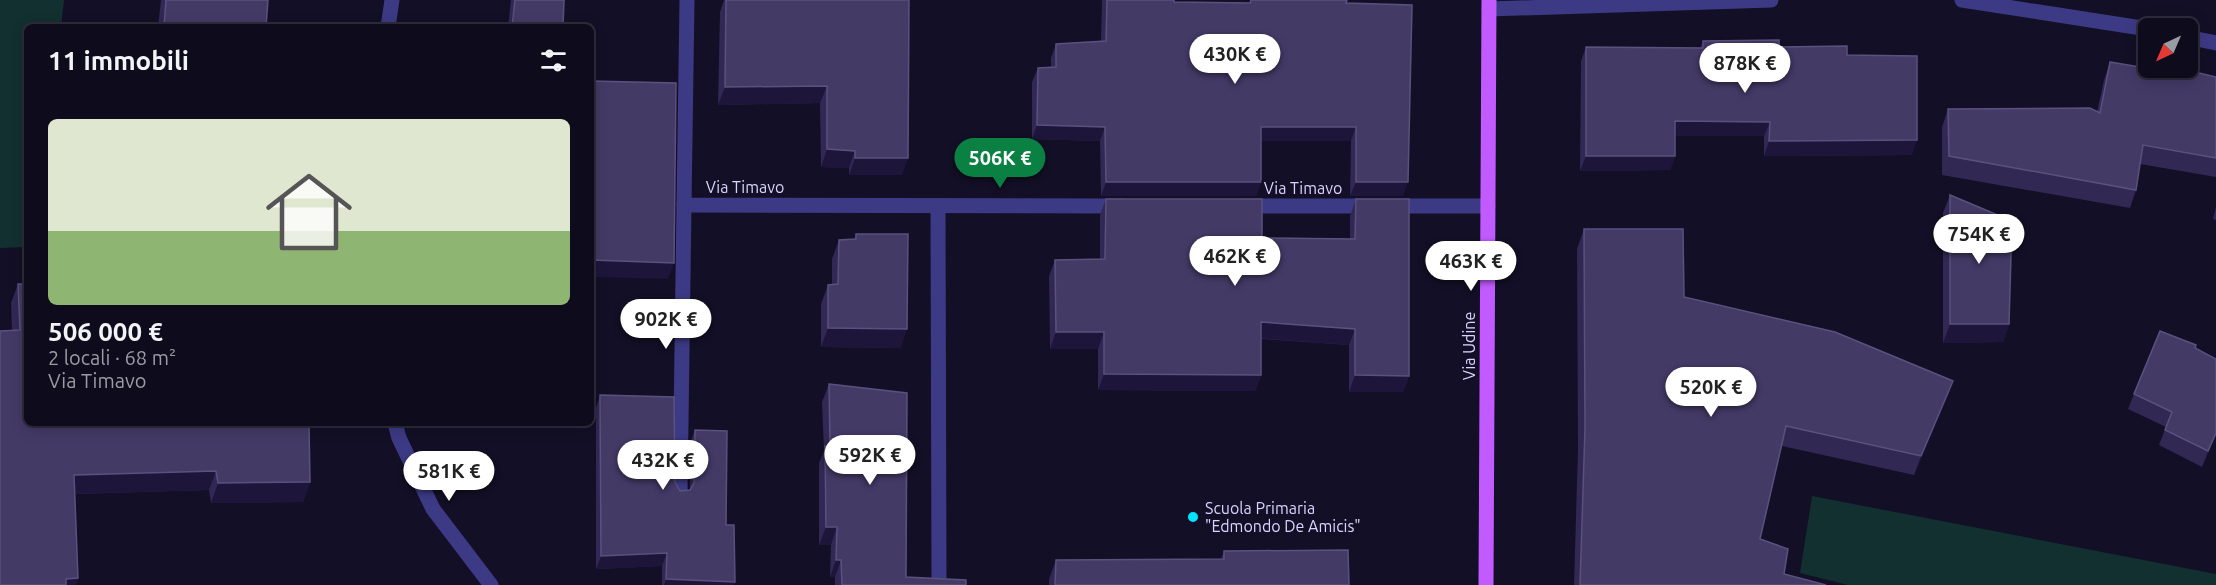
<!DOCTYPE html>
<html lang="it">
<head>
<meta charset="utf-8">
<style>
  body { margin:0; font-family:Ubuntu,sans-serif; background:#171425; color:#f1f3f6; height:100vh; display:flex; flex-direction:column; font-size:22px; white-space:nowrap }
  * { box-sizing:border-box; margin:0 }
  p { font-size:20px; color:#9b9ba3 }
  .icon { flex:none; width:33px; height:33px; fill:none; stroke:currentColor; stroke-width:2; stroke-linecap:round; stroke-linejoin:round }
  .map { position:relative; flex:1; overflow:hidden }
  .sheet { position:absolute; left:24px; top:24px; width:570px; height:402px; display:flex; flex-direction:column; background:#0e0b1c; border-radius:9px; box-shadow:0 3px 15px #0003,0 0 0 2px #2e2b3b }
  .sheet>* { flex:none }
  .needle { width:39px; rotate:224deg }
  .fabs { position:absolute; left:2138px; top:18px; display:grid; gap:12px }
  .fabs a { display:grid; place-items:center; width:60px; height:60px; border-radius:9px; background:#0e0b1c; box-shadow:0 3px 15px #0003,0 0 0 2px #2e2b3b; font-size:30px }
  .price { position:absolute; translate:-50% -51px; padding:0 14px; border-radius:21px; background:#fff; color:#222; font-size:20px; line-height:39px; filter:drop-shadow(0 2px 3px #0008) }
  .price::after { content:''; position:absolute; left:50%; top:36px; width:18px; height:14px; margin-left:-9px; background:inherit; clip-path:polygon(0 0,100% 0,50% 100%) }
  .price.active { background:#0b8043; color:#fff }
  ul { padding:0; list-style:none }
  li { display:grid; align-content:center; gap:12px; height:318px; padding:0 24px }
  li span { display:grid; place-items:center; height:186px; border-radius:9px; color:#555 }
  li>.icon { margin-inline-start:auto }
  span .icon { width:108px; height:108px; fill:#fffc; stroke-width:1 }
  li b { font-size:26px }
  h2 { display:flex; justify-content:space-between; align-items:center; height:72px; padding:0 24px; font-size:26px }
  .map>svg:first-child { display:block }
</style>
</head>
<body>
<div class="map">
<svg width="2216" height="585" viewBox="0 0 2216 585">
  <rect width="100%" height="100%" fill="#130f26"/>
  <g fill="#12302f">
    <path d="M 0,0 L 64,0 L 61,27 L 27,27 L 27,247 L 0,248 Z"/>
    <path d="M 1812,496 L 2216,574 L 2216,585 L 1848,585 L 1800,573 Z"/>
  </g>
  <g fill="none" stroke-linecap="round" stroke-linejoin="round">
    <g stroke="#3d3a85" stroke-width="15">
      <path d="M 687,0 L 684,205 L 1122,206"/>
      <path d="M 1962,0 L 2148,29"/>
      <path d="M 1489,9 L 1771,0"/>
      <path d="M 388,27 L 392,0"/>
      <path d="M 2187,37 L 2216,43"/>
      <path d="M 938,206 L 939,585"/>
      <path d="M 1242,206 L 1488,206"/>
      <path d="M 395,423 L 399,438 L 433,509 L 491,585"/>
      <path d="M 680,495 L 684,205"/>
    </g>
    <path stroke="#c25bff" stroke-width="15" d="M 1486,585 L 1489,0"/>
  </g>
  <g fill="#312854">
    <path d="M 161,0 L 268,0 L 266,27 L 158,27 Z"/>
    <path d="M 511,0 L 565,0 L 564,3 L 563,27 L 508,27 Z"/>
    <path d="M 724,0 L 909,0 L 902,175 L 849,175 L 849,168 L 821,167 L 820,103 L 718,105 L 720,12 Z"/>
    <path d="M 1102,0 L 1174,0 L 1174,2 L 1249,3 L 1346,3 L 1403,196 L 1350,196 L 1351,141 L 1261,141 L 1261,182 L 1256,196 L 1101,196 L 1100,141 L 1032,139 L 1032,82 L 1038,68 L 1051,67 L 1051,58 L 1056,44 L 1101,42 Z"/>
    <path d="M 1703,41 L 1779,47 L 1847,55 L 1912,155 L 1764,156 L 1764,136 L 1675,136 L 1675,156 L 1670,170 L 1580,171 L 1581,61 L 1586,47 L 1700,48 Z"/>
    <path d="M 2110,62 L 2146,68 L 2216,77 L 2216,177 L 2140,164 L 2136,190 L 2130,208 L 1942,175 L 1942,127 L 1948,109 L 2097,112 L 2104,80 Z"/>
    <path d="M 1950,195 L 2009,324 L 2003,342 L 1943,343 L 1943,213 Z"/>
    <path d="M 1106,199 L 1262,238 L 1350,239 L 1350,216 L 1356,199 L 1409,376 L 1403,392 L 1349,392 L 1349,345 L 1261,339 L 1261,375 L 1255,391 L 1098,390 L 1098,349 L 1050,349 L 1049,276 L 1055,260 L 1100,259 L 1100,215 Z"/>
    <path d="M 2216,207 L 2216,220 L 2213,219 Z"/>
    <path d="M 1584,229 L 1684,297 L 1946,400 L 1914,475 L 1782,446 L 1760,539 L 1784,574 L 1826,585 L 1574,585 L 1578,448 L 1577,249 Z"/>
    <path d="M 856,234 L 901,348 L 821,347 L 821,304 L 828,285 L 832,284 L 832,259 L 839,240 L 854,239 Z"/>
    <path d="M 18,284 L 27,284 L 27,423 L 309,423 L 310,482 L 303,502 L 211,503 L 209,490 L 75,494 L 78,578 L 76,585 L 0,585 L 0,331 L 12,330 L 11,303 Z"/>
    <path d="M 2195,348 L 2216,435 L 2202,467 L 2159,445 L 2166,427 L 2128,409 L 2134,394 Z"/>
    <path d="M 829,384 L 906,577 L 966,585 L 835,585 L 835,577 L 830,577 L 831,545 L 819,545 L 819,463 L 824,451 L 822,402 Z"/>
    <path d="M 600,395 L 675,482 L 680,491 L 690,490 L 690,443 L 695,430 L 726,525 L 735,582 L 734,585 L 662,585 L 662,566 L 596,569 L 596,408 Z"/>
    <path d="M 1224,551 L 1349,585 L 1049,585 L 1049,579 L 1056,560 L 1221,559 Z"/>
  </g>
  <g fill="#1d163a">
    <path d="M 827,86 L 820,103 L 718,105 L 725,87 Z"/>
    <path d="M 1675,121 L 1770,122 L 1764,136 L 1670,136 Z"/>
    <path d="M 1037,125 L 1105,127 L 1100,141 L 1032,139 Z"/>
    <path d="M 1261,127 L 1356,127 L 1351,141 L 1256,141 Z"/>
    <path d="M 1917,140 L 1912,155 L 1764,156 L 1769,141 Z"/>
    <path d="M 827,149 L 855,151 L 849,168 L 821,167 Z"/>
    <path d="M 1586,156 L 1675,156 L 1670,170 L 1580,171 Z"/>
    <path d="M 855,158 L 908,158 L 902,175 L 849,175 Z"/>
    <path d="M 1106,182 L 1261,182 L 1256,196 L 1101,196 Z"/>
    <path d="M 1356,182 L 1408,182 L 1403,196 L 1350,196 Z"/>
    <path d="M 591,260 L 674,263 L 668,279 L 591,277 Z"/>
    <path d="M 1261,322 L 1355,329 L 1349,345 L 1255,338 Z"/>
    <path d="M 1950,324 L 2009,324 L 2003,342 L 1943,343 Z"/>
    <path d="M 828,328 L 907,329 L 901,348 L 821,347 Z"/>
    <path d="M 1056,332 L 1104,332 L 1098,349 L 1050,349 Z"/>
    <path d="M 1104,374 L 1261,375 L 1255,391 L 1098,390 Z"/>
    <path d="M 1355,375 L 1409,376 L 1403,392 L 1349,392 Z"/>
    <path d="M 1953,381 L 1946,400 L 1914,475 L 1921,456 Z"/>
    <path d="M 2216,433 L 2216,435 L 2202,467 L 2208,451 Z"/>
    <path d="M 216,471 L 209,490 L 67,494 L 74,475 Z"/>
    <path d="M 310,482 L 303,502 L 211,503 L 218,483 Z"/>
    <path d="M 826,527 L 837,527 L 831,545 L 819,545 Z"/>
    <path d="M 667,553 L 662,566 L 596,569 L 601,556 Z"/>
    <path d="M 836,560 L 841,560 L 835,577 L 830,577 Z"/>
    <path d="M 78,578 L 76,585 L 64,585 L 66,579 Z"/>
    <path d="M 666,579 L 735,582 L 734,585 L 664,585 Z"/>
  </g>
  <g fill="#433a66" stroke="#5a527e" stroke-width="1.5">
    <path d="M 166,0 L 268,0 L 266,27 L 164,27 Z"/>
    <path d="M 515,0 L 564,0 L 563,27 L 512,27 Z"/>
    <path d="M 726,0 L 909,0 L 908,158 L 855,158 L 855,151 L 827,149 L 827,86 L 725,87 Z"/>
    <path d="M 1107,0 L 1174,0 L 1174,2 L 1250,3 L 1251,0 L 1347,0 L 1346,3 L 1412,5 L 1408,182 L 1356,182 L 1356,127 L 1261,127 L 1261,182 L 1106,182 L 1105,127 L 1037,125 L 1038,68 L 1056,67 L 1056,44 L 1106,41 Z"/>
    <path d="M 1779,40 L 1779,47 L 1847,46 L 1847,55 L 1917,56 L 1917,140 L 1769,141 L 1770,122 L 1675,121 L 1675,156 L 1586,156 L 1586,47 L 1703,48 L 1703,41 Z"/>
    <path d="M 2110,62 L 2146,68 L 2148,62 L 2148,68 L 2178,68 L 2216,77 L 2216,158 L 2143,145 L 2136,190 L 1949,156 L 1948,109 L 2090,108 L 2100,113 Z"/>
    <path d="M 591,81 L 676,83 L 674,263 L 591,260 Z"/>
    <path d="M 1950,195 L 2012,221 L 2009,324 L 1950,324 Z"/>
    <path d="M 1106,199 L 1262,199 L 1262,238 L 1355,239 L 1356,199 L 1409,199 L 1409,376 L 1355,375 L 1355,329 L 1261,322 L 1261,375 L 1104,374 L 1104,332 L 1056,332 L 1055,260 L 1105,259 Z"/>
    <path d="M 1584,229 L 1683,229 L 1684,297 L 1835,332 L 1953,381 L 1921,456 L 1786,426 L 1760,539 L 1788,549 L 1784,574 L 1826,585 L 1580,585 L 1585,428 Z"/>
    <path d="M 856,234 L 908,234 L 907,329 L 828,328 L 828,285 L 838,284 L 839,240 L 856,239 Z"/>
    <path d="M 18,284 L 27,284 L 27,423 L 309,423 L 310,482 L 218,483 L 216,471 L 74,475 L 78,578 L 66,579 L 66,585 L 0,585 L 0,331 L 20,330 Z"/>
    <path d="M 2160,331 L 2196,345 L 2195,348 L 2216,359 L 2216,433 L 2208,451 L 2165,430 L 2172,412 L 2134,394 Z"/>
    <path d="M 829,384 L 907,393 L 906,577 L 966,580 L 966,585 L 842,585 L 841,560 L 836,560 L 837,527 L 826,527 L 825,446 L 830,446 Z"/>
    <path d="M 600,395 L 674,397 L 675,482 L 680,491 L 690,490 L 694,483 L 695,430 L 727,431 L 726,525 L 734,525 L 735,582 L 666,579 L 667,553 L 601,556 Z"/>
    <path d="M 1348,550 L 1349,585 L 1055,585 L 1056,560 L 1224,559 L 1224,551 Z"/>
  </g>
  <circle fill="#00e5ff" stroke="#130f26" stroke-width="2" cx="1193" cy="517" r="6"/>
  <g text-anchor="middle" stroke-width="5" stroke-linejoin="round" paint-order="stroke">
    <g font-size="16" fill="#d9d4ff" stroke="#130f26">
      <text x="745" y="193">Via Timavo</text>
      <text x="1303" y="194">Via Timavo</text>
      <text transform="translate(1469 346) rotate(-90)" y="6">Via Udine</text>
    </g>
    <g font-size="16" fill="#d9d4ff" stroke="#130f26" text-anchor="start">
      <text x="1205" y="514">Scuola Primaria<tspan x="1205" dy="18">"Edmondo De Amicis"</tspan></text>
    </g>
  </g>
</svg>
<div class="fabs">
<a><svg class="needle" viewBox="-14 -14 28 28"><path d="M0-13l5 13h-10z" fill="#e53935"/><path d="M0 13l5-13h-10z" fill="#9b9ba3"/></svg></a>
</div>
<b class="price" style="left:1235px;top:85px">430K €</b>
<b class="price" style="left:1745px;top:94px">878K €</b>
<b class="price active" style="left:1000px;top:189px">506K €</b>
<b class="price" style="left:1979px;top:265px">754K €</b>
<b class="price" style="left:1235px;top:287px">462K €</b>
<b class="price" style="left:1471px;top:292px">463K €</b>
<b class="price" style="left:666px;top:350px">902K €</b>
<b class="price" style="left:1711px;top:418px">520K €</b>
<b class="price" style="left:870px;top:486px">592K €</b>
<b class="price" style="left:663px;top:491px">432K €</b>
<b class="price" style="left:449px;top:502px">581K €</b>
<section class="sheet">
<h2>11 immobili<svg class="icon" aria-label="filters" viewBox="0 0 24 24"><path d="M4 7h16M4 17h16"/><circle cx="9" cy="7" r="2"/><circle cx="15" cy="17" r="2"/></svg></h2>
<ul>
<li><span style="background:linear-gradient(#dfe7d0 60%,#8fb573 0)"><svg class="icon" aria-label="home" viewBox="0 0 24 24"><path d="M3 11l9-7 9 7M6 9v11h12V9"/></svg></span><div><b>506 000 €</b><p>2 locali · 68 m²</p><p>Via Timavo</p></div></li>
</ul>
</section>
</div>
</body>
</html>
